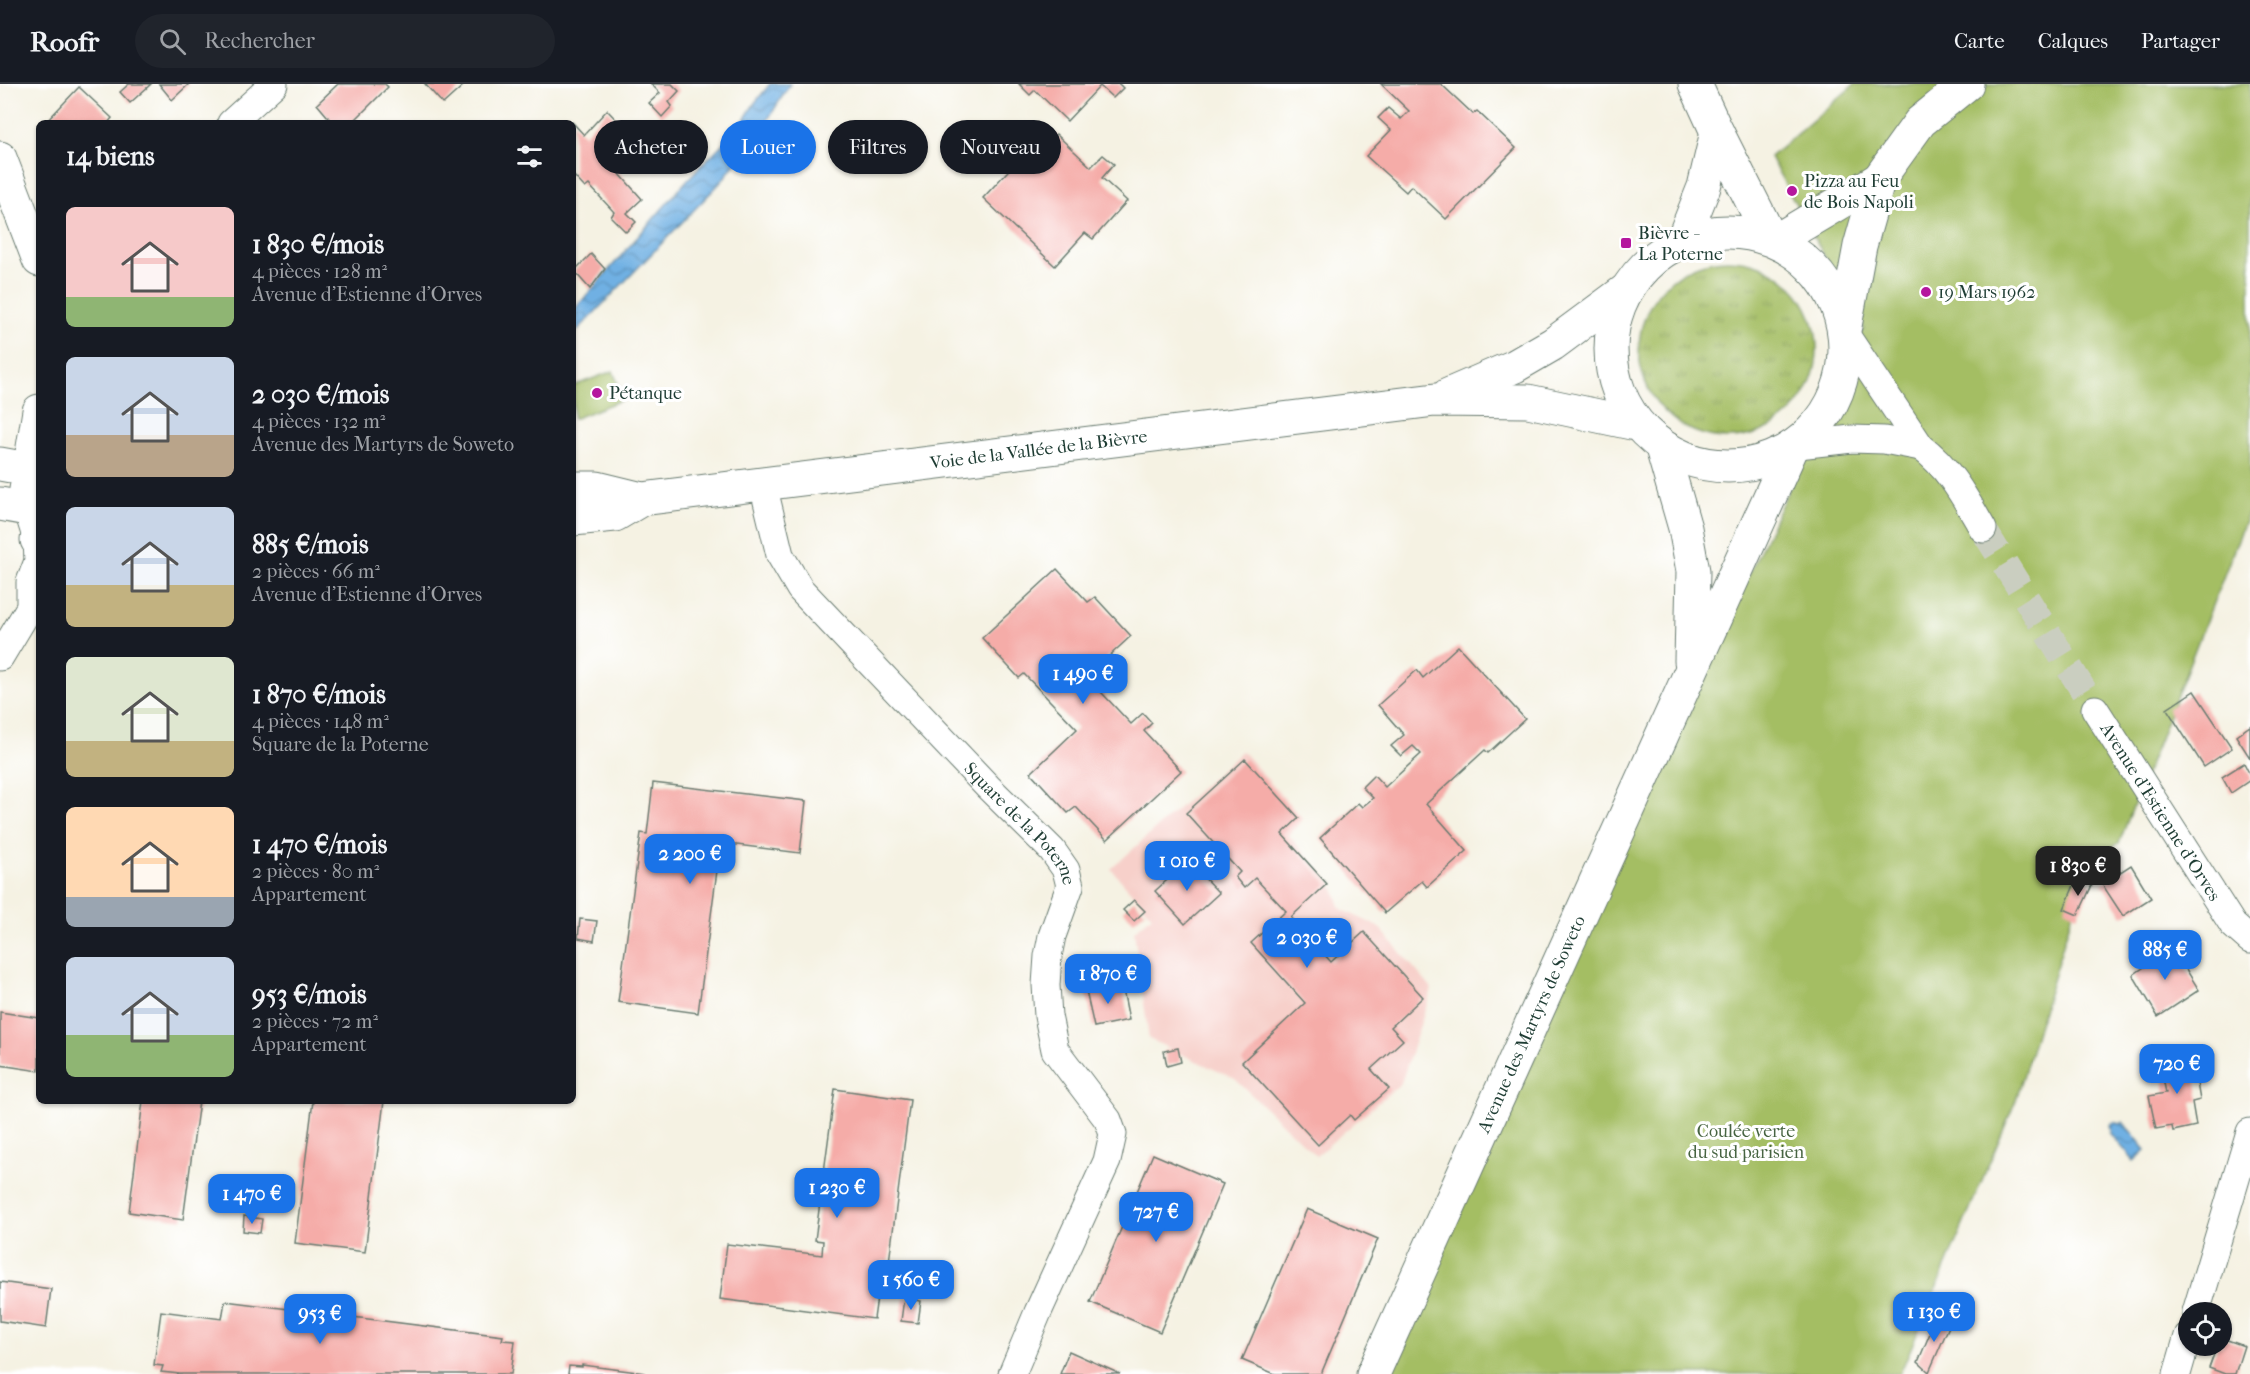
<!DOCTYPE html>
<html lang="fr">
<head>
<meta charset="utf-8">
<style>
  body { margin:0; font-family:"IM FELL French Canon",serif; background:#20242c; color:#f1f3f6; height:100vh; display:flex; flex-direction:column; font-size:22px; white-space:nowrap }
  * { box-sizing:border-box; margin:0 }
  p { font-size:20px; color:#9ea1a6 }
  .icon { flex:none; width:33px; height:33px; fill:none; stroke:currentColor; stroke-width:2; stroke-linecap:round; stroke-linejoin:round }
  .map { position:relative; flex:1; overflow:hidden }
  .sheet { position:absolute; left:36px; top:36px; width:540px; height:984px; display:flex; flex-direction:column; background:#171b24; border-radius:9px; box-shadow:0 2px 4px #0004 }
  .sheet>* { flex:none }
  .guide { position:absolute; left:594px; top:36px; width:570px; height:54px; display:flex; gap:12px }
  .tools { position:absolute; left:2178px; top:1218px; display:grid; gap:12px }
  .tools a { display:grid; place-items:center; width:54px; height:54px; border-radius:50%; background:#171b24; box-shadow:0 2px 4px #0004; font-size:30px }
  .price { position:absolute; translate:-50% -51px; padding:0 14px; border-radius:12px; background:#1a73e8; color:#fff; font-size:20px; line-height:39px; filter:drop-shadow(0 2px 3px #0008) }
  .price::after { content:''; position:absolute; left:50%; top:36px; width:18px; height:14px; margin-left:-9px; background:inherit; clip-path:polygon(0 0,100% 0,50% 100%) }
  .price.selected { background:#222; color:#fff }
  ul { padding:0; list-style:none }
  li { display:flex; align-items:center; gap:18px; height:150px; padding:0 30px }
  li span { display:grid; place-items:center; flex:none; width:168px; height:120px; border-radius:9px; color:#555 }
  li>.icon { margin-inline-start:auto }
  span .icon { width:72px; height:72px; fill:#fffc; stroke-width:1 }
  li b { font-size:26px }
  h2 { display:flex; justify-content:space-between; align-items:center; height:72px; padding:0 30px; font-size:26px }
  .pill { padding:0 21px; border-radius:27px; background:#171b24; box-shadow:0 2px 4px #0004; font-size:21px; line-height:54px }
  .pill.selected { background:#1a73e8; color:#fff }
  header { display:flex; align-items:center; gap:36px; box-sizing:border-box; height:84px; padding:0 30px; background:#171b24; border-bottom:2px solid #363941 }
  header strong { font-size:28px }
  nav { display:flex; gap:33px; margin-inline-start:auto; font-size:21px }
  .search { width:420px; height:54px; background:#20242c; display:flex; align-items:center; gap:15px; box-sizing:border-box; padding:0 21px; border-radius:33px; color:#9ea1a6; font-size:22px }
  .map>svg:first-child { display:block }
</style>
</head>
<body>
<header>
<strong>Roofr</strong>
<div class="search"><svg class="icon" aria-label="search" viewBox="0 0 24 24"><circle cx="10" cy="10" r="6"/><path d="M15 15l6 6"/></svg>Rechercher</div>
<nav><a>Carte</a><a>Calques</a><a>Partager</a></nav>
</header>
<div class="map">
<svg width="2250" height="1290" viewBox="0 0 2250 1290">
  <defs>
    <pattern id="grass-tufts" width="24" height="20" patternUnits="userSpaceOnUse" patternTransform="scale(1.5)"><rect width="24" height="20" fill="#a4be64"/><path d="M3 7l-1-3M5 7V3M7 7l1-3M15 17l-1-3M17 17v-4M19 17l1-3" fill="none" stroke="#859c53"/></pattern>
    <pattern id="water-waves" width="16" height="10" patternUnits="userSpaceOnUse" patternTransform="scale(1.5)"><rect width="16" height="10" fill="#70b0e3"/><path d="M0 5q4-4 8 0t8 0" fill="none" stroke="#5b90b9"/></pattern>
  </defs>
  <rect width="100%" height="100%" fill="#fff"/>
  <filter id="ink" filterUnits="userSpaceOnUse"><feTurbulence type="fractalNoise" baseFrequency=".0167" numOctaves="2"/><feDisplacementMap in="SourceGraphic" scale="12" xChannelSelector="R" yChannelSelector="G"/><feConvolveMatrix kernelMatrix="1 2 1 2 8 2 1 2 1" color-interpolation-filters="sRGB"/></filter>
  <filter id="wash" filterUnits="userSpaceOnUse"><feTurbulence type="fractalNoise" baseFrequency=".008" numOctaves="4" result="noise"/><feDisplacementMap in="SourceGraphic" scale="24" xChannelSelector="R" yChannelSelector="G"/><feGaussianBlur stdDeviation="1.35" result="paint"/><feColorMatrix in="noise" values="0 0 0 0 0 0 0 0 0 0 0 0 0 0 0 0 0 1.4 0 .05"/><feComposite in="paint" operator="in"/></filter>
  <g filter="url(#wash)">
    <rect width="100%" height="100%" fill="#f5f2e3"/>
    <path fill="#f7d0ca" d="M 1242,667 L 1303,735 L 1288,751 L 1332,799 L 1341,825 L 1379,843 L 1432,905 L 1401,999 L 1316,1072 L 1235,995 L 1149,955 L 1134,847 L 1152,832 L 1111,785 Z"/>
    <circle fill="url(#grass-tufts)" stroke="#627e4c" stroke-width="1.5" cx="1728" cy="265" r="89"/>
    <g fill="#a4be64" stroke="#627e4c" stroke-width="1.5">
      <path d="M 1855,0 L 2250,0 L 2250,425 L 2119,759 L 2088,778 L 2016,1016 L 1900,1290 L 1387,1290 L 1691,614 L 1864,244 L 1770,73 Z"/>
      <path d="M 613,287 L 624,315 L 573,335 L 573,302 Z"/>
    </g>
    <g fill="url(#water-waves)" stroke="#48768c" stroke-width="1.5">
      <path d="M 770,0 L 790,0 L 762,45 L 720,99 L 573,251 L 573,227 L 689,94 L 741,41 L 754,20 Z"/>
      <path d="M 2114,1038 L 2121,1040 L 2123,1038 L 2146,1066 L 2134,1077 L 2110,1049 L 2112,1048 L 2110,1042 Z"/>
    </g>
    <g id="blocks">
      <g fill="#f5aca8">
        <path d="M 129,0 L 151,0 L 130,19 L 120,8 Z"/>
        <path d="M 159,0 L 189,0 L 172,16 Z"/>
        <path d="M 338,0 L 385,0 L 388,3 L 352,39 L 333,39 L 317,20 Z"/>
        <path d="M 425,0 L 465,0 L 443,20 Z"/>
        <path d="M 651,0 L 672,0 L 679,7 L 669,18 L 672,22 L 662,33 L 649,19 L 660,9 Z"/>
        <path d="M 1019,0 L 1119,0 L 1123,4 L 1113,14 L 1100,2 L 1067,37 L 1035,6 L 1030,11 Z"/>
        <path d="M 1381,0 L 1441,0 L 1473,30 L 1477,27 L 1516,64 L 1446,135 L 1411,102 L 1406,108 L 1366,72 L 1391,46 L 1378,34 L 1388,24 L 1401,35 L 1409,27 Z"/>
        <path d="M 79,3 L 112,34 L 108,39 L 45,39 Z"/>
        <path d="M 607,26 L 626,46 L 613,59 L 614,61 L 603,71 L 642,115 L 627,129 L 636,138 L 626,148 L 611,133 L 614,128 L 589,101 L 585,104 L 573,91 L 573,39 L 584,51 Z"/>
        <path d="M 1056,50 L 1091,83 L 1103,71 L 1114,80 L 1102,94 L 1127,117 L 1093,155 L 1085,149 L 1055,182 L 983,114 L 1018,76 L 1024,82 Z"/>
        <path d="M 591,170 L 605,185 L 590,205 L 574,187 Z"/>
        <path d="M 1057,485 L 1088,518 L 1095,513 L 1131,552 L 1106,575 L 1118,588 L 1107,598 L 1095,586 L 1087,593 L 1131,640 L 1143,629 L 1152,639 L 1144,647 L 1181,687 L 1107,756 L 1076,723 L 1068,729 L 1031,689 L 1077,645 L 1024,590 L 1019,594 L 982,554 Z"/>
        <path d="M 1458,562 L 1525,635 L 1488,669 L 1485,666 L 1426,720 L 1467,767 L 1427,803 L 1422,797 L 1385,829 L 1320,754 L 1358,719 L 1362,723 L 1373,714 L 1362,703 L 1374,691 L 1385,703 L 1421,670 L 1413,662 L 1401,672 L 1391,662 L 1404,651 L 1378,621 L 1417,586 L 1423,594 Z"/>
        <path d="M 2194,607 L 2232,664 L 2204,683 L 2167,625 Z"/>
        <path d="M 2250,642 L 2250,674 L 2236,652 Z"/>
        <path d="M 1245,675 L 1299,734 L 1282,750 L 1327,800 L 1291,833 L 1331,878 L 1364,848 L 1423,913 L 1391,943 L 1403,956 L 1371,985 L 1389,1005 L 1354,1036 L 1350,1031 L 1318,1061 L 1242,978 L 1305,919 L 1251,859 L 1286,827 L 1255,794 L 1244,804 L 1235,793 L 1240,788 L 1186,729 Z"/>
        <path d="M 2244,679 L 2250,691 L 2250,696 L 2231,709 L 2222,693 Z"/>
        <path d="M 653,699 L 806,717 L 800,769 L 697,756 L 695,776 L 718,779 L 698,929 L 618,918 L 641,749 L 647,750 Z"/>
        <path d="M 1188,777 L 1219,809 L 1185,840 L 1155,807 Z"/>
        <path d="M 2131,781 L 2151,814 L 2123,832 L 2102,800 Z"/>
        <path d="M 2077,794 L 2092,801 L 2078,831 L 2064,825 Z"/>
        <path d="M 1134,816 L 1145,827 L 1134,837 L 1123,826 Z"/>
        <path d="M 580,835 L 597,837 L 594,857 L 578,854 Z"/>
        <path d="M 2161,864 L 2164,870 L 2173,864 L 2199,906 L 2158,933 L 2133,891 L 2147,881 L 2144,875 Z"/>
        <path d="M 1122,900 L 1129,936 L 1094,943 L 1086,907 Z"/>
        <path d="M 0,928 L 39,934 L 39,987 L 0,981 Z"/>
        <path d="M 1178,964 L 1181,978 L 1167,982 L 1164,967 Z"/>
        <path d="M 2191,965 L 2200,1016 L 2192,1018 L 2196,1042 L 2173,1047 L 2172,1042 L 2156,1045 L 2149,1012 L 2166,1009 L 2161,984 Z"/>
        <path d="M 835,1005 L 910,1016 L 889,1178 L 882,1177 L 874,1235 L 720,1215 L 727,1160 L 822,1171 L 823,1157 L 815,1156 Z"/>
        <path d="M 143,1017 L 199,1017 L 183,1136 L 129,1128 Z"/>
        <path d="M 313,1017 L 384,1017 L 365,1168 L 295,1159 Z"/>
        <path d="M 1153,1070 L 1223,1100 L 1160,1248 L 1090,1218 Z"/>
        <path d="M 1307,1125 L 1378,1155 L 1321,1290 L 1275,1290 L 1242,1276 Z"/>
        <path d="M 244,1132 L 262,1135 L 260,1149 L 243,1147 Z"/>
        <path d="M 0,1198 L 51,1205 L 46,1244 L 0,1237 Z"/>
        <path d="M 904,1214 L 921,1217 L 918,1239 L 901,1237 Z"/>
        <path d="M 225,1217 L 503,1252 L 502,1256 L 515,1257 L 511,1290 L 180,1290 L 161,1288 L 163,1282 L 154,1281 L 161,1227 L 222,1235 Z"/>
        <path d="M 1938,1230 L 1950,1240 L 1929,1288 L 1918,1278 Z"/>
        <path d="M 2222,1254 L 2244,1262 L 2235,1290 L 2225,1290 L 2209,1284 L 2217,1262 L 2222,1262 Z"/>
        <path d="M 1069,1267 L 1120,1290 L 1060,1290 Z"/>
        <path d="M 582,1281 L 645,1289 L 645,1290 L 568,1290 L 569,1282 L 582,1283 Z"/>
      </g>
    </g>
  </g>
  <g filter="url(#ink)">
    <use href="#blocks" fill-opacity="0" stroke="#6a7c71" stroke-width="1.5"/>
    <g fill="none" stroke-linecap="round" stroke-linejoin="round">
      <path stroke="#cacec0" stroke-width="27" stroke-dasharray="27 14" stroke-linecap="butt" d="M 1983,445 L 2095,625"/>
      <g stroke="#6a7c71" stroke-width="29">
        <g id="minor">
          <path d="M 231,39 L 274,0"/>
          <path d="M 1846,251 L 1921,363 C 1950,384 1966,416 1983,445"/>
          <path d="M 1798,361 L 1852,355 L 1884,356 L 1921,363"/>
          <path id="s1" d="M 763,401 L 780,471 L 800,505 L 988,703 L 1052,766 L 1066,786 L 1070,802 L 1052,852 L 1048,872 L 1046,901 L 1048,932 L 1055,966 L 1108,1036 L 1113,1050 L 1107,1077 L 1038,1228 L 1012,1290"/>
          <path d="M 0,573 L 30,523 L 30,498 L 38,477 L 37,456 L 31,437"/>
          <path id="s2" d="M 2095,625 L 2233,841 L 2250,856"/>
          <path d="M 2196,1228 L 2250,1048"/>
          <path d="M 2177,1290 L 2188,1252"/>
        </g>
      </g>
      <g stroke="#6a7c71" stroke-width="35">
        <g id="tertiary">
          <path d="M 1695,0 L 1717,48 L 1771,155"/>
          <path d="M 0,74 L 39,176"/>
          <path d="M 1682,158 L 1704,103 L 1717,48"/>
          <path d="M 23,424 L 39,327"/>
        </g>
      </g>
      <g stroke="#6a7c71" stroke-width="35">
        <g id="secondary">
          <circle cx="1728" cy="265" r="117"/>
          <path d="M 1775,157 L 1879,95"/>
          <path d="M 1845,242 L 1860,162 L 1879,95 L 1920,38 L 1967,0"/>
          <path d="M 1448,311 L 1515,282 L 1553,260 L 1626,206"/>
          <path d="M 1662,364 L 1685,444 L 1693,487 L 1691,577"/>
          <path d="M 0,380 L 39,387"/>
          <path id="s3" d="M 573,404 L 597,404 L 642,415 L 1435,316 L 1528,317 L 1636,340"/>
          <path d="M 0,420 L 39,427"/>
          <path d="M 573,435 L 615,431 L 642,415"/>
          <path d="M 37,456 L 39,453"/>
          <path id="s4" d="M 1373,1290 L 1791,366"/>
        </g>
      </g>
      <use href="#minor" stroke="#fff" stroke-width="27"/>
      <use href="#tertiary" stroke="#fff" stroke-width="33"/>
      <use href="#secondary" stroke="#fff" stroke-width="33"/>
    </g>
  </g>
  <g fill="#b5179e" stroke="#fff" stroke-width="2">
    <circle cx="1792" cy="107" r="6"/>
    <rect x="1620" y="153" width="12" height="12" rx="3"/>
    <circle cx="1926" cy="208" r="6"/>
    <circle cx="597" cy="309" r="6"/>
  </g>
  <g text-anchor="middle" stroke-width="6" stroke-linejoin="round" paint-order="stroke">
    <g font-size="18" fill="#1f3d34" stroke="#fff" text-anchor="start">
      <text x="1804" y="103">Pizza au Feu<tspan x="1804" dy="21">de Bois Napoli</tspan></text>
      <text x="1638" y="155">Bièvre -<tspan x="1638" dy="21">La Poterne</tspan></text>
      <text x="1938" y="214">19 Mars 1962</text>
      <text x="609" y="315">Pétanque</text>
    </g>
    <g font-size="18" fill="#1f3d34" stroke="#fff">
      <text dy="6" stroke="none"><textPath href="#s3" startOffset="470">Voie de la Vallée de la Bièvre</textPath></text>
      <text dy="6" stroke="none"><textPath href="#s2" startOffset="122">Avenue d'Estienne d'Orves</textPath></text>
      <text dy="6" stroke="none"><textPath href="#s1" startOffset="434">Square de la Poterne</textPath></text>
      <text dy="6" stroke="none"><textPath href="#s4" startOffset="384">Avenue des Martyrs de Soweto</textPath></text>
    </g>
    <g font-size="18" fill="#476442" stroke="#fff">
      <text x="1746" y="1053">Coulée verte<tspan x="1746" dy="21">du sud parisien</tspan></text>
    </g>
  </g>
</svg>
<div class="tools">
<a><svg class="icon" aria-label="locate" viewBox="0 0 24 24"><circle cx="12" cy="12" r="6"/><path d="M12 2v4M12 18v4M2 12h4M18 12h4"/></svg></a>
</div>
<b class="price" style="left:1083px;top:621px">1 490 €</b>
<b class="price" style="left:690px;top:801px">2 200 €</b>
<b class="price" style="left:1187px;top:808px">1 010 €</b>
<b class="price selected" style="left:2078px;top:813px">1 830 €</b>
<b class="price" style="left:1307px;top:885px">2 030 €</b>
<b class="price" style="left:2165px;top:897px">885 €</b>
<b class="price" style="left:1108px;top:921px">1 870 €</b>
<b class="price" style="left:2177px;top:1011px">720 €</b>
<b class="price" style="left:837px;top:1135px">1 230 €</b>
<b class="price" style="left:252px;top:1141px">1 470 €</b>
<b class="price" style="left:1156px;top:1159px">727 €</b>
<b class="price" style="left:911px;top:1227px">1 560 €</b>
<b class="price" style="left:1934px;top:1259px">1 130 €</b>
<b class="price" style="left:320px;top:1261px">953 €</b>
<div class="guide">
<a class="pill">Acheter</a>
<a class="pill selected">Louer</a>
<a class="pill">Filtres</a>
<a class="pill">Nouveau</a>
</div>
<section class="sheet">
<h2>14 biens<svg class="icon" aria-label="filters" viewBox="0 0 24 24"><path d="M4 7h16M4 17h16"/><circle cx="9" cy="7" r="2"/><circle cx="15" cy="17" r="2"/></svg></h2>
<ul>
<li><span style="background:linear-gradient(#f6c9c9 75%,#8fb573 0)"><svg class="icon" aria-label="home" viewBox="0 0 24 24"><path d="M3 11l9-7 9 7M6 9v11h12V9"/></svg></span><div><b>1 830 €/mois</b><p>4 pièces · 128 m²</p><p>Avenue d'Estienne d'Orves</p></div></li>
<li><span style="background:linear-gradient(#c9d6e8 65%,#b9a48a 0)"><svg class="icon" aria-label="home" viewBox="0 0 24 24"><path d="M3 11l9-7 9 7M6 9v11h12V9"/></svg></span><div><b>2 030 €/mois</b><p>4 pièces · 132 m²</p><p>Avenue des Martyrs de Soweto</p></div></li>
<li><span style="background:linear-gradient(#c9d6e8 65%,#c2b280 0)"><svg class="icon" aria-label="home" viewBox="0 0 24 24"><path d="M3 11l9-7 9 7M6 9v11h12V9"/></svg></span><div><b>885 €/mois</b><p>2 pièces · 66 m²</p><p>Avenue d'Estienne d'Orves</p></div></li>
<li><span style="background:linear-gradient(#dfe7d0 70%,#c2b280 0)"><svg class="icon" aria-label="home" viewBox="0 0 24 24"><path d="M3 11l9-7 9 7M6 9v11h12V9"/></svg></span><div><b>1 870 €/mois</b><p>4 pièces · 148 m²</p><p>Square de la Poterne</p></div></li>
<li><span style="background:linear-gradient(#ffd9b3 75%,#9aa5b1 0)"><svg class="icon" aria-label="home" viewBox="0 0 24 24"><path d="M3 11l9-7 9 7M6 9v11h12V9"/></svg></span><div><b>1 470 €/mois</b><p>2 pièces · 80 m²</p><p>Appartement</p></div></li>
<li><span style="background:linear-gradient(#c9d6e8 65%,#8fb573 0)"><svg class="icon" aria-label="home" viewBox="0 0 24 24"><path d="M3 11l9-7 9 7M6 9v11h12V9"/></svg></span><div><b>953 €/mois</b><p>2 pièces · 72 m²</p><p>Appartement</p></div></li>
</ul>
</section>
</div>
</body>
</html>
